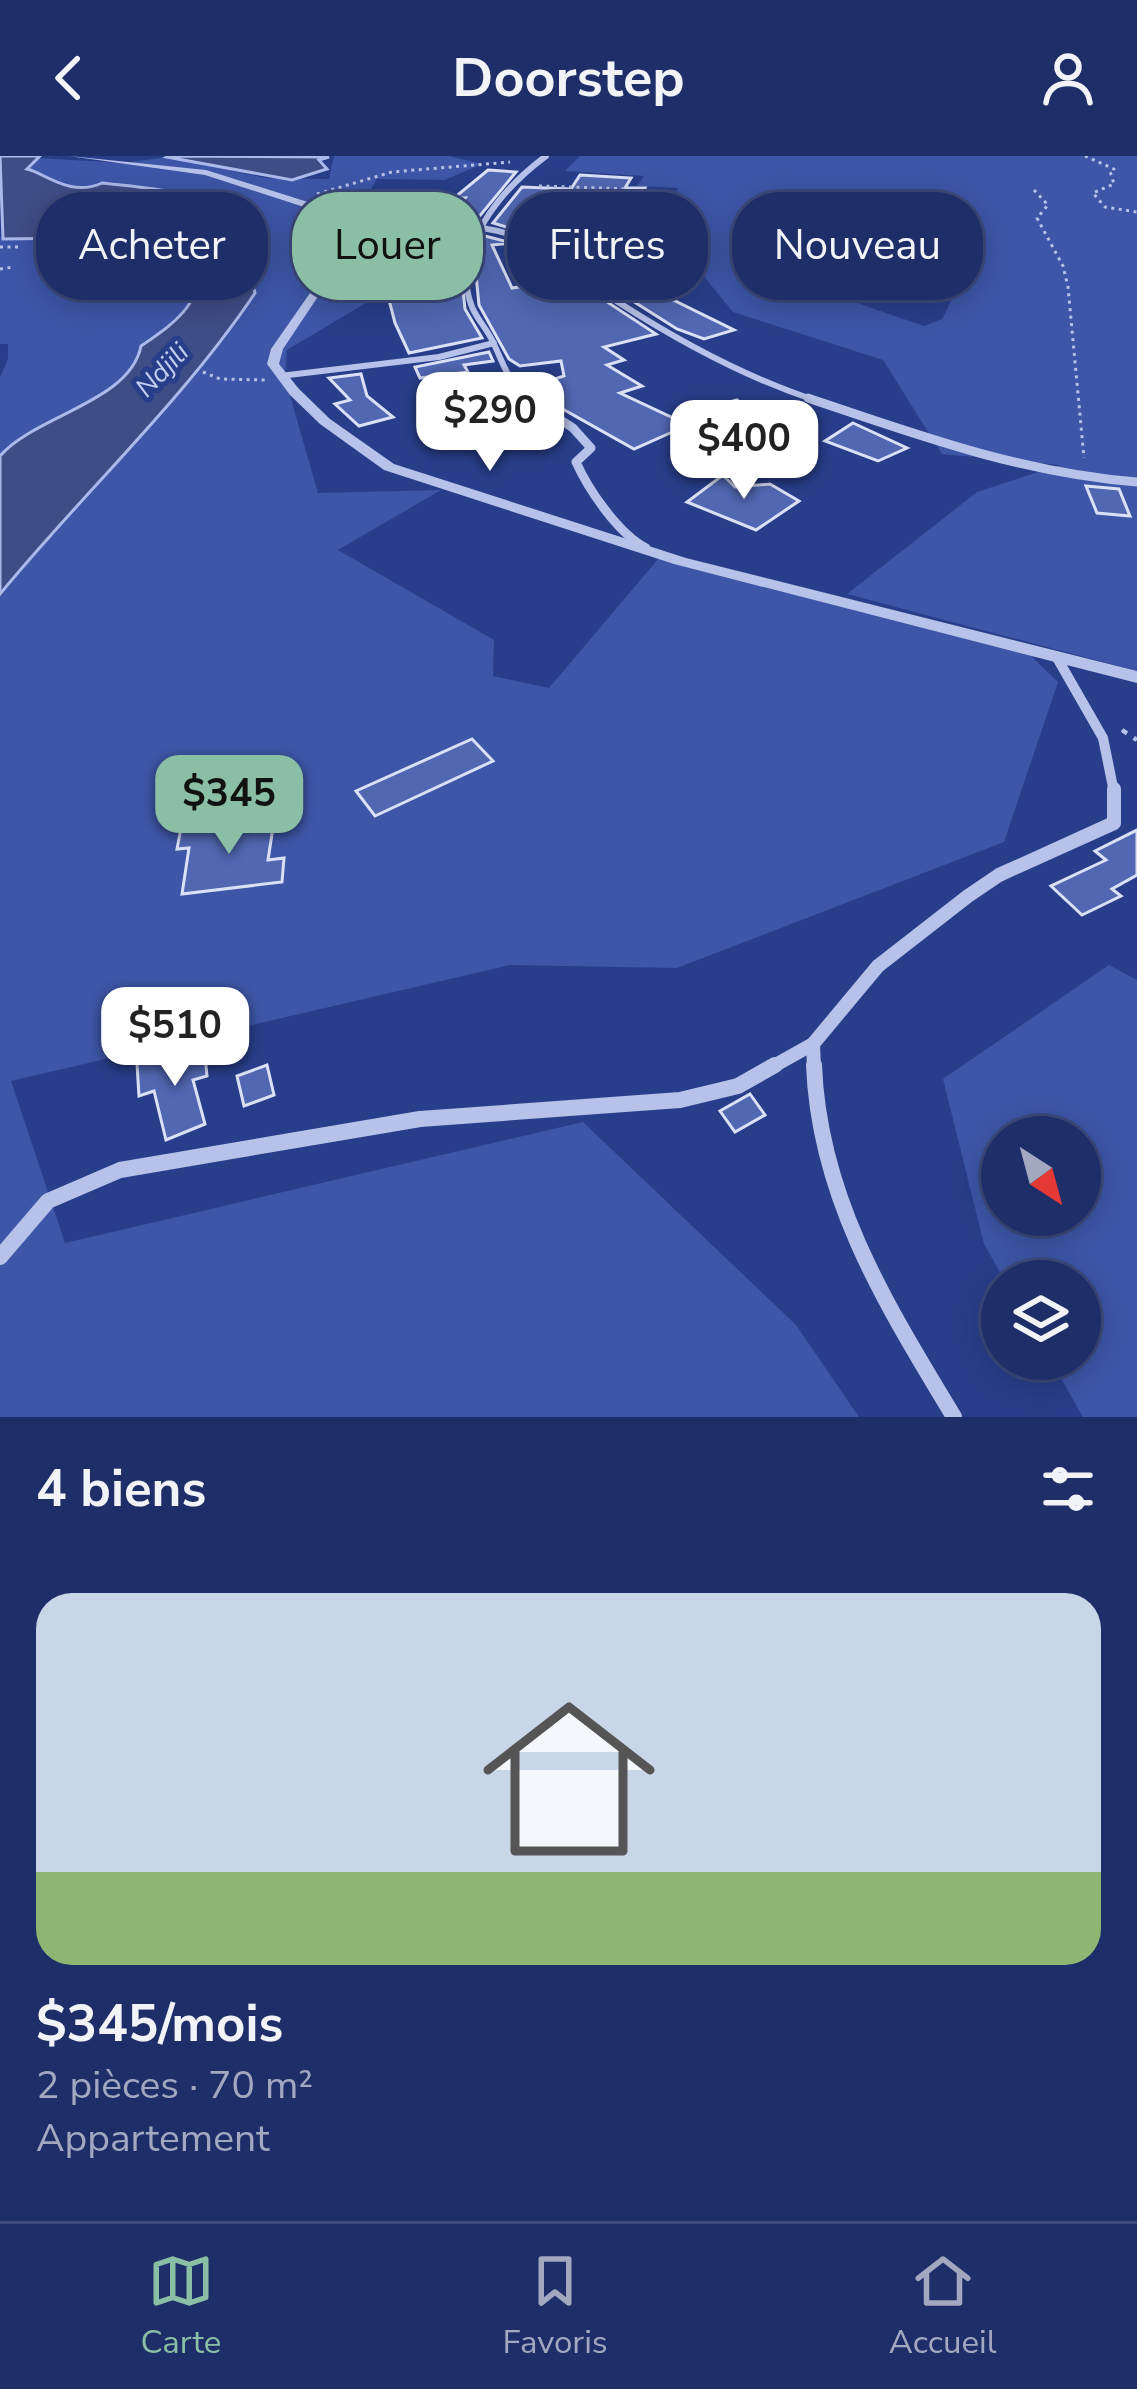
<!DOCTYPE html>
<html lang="fr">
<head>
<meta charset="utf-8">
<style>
  body { margin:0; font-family:"Nunito Sans",sans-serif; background:#2b3a71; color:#f1f3f6; height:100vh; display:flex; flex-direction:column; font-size:45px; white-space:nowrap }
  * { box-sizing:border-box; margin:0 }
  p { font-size:39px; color:#a1a8c0 }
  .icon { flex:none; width:66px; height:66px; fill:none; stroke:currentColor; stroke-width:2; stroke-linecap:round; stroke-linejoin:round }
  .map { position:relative; height:1261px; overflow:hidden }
  .sheet { display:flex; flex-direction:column; background:#1e2e68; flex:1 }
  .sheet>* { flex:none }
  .top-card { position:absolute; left:36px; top:36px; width:1065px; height:108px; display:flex; gap:24px }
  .needle { width:78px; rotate:144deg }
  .buttons { position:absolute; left:981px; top:960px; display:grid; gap:24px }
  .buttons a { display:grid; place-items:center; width:120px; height:120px; border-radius:50%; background:#1e2e68; box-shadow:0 6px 30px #0003,0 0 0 3px #3c4a7c; font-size:60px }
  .price { position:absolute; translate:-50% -102px; padding:0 27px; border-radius:24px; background:#fff; color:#222; font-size:39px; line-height:78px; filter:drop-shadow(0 3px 6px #0008) }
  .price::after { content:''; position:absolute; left:50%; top:72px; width:36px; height:27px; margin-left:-18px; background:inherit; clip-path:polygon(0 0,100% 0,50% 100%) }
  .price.active { background:#8abfa5; color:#111 }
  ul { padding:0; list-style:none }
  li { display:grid; align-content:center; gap:24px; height:636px; padding:0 36px }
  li+li { border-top:3px solid #3c4a7c }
  li span { display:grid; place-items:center; height:372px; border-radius:36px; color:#555 }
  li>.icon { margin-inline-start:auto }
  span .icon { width:216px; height:216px; fill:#fffc; stroke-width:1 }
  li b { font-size:51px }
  h2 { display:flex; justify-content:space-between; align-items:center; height:144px; padding:0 36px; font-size:51px }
  .pill { padding:0 42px; border-radius:48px; background:#1e2e68; box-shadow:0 6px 30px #0003,0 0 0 3px #3c4a7c; font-size:42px; line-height:108px }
  .pill.active { background:#8abfa5; color:#111 }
  header { display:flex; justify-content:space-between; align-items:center; height:156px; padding:0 36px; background:#1e2e68; font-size:54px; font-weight:700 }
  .tabs { display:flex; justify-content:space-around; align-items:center; height:168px; border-top:3px solid #3c4a7c; background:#1e2e68; font-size:33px; color:#a1a8c0 }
  .tabs a { display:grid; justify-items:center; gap:6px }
  .tabs .active { color:#8abfa5 }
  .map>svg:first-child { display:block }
</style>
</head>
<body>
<header><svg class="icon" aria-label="back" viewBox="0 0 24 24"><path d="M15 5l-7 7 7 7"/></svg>Doorstep<svg class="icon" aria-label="person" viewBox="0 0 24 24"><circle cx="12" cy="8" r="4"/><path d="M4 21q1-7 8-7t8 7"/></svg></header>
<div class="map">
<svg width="1137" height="1261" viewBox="0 0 1137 1261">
  <rect width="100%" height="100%" fill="#283e8a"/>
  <g fill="#3d56a7" fill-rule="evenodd">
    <path d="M 334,0 L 449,0 L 482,8 L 445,24 L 377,23 L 340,84 L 376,141 L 287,194 L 285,222 L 318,337 L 441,334 L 338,394 L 494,484 L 493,520 L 549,532 L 659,402 L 1029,498 L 1058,526 L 1004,686 L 677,812 L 510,809 L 11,925 L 65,1087 L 583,966 L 796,1169 L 859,1261 L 0,1261 L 0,438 L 255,137 C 250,118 251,91 242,75 C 197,1 82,60 26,14 L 36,2 L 124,7 L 167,1 L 266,22 L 329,23 Z"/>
    <path d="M 580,0 L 1137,0 L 1137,515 L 847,438 L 977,336 L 1060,309 L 942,298 L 883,204 L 733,156 L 659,66 L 678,32 L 637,30 L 644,20 L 565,15 ZM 826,118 L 872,132 L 917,127 L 953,141 L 942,163 L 924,170 L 860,148 L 812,123 Z"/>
    <path d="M 99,79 L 149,81 L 201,91 C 205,145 182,162 141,190 C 130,247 37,259 0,300 L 0,221 L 8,203 L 8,188 L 0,188 L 0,81 Z"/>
    <path d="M 1109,809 L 1137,824 L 1137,1261 L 1083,1261 L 1050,1203 L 1080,1203 L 1080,1125 L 1005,1125 L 984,1088 L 943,923 ZM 1002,981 L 1080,981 L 1080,1059 L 1002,1059 Z"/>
  </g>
  <g fill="#3e4d86" stroke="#abbaea" stroke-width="3">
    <path d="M 0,0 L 40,0 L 27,13 C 43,16 70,42 102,27 C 143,32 228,34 245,82 C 251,98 250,119 255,137 C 182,246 83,337 0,438 L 0,300 C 36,259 130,246 141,190 C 181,163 206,144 200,91 L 149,81 L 3,83 Z"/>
    <path d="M 167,1 L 169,0 L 329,1 L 319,4 L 327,13 L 292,24 Z"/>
  </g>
  <g fill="#5167b2" stroke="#dae1f7" stroke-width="3">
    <path d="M 488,14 L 516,16 L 478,62 L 460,106 L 465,153 L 482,182 L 409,197 L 395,167 L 381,113 L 375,142 L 357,72 L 360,63 L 378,37 L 396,38 L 385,93 L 429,89 L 441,68 L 465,42 L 454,42 Z"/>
    <path d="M 580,19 L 631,22 L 625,32 L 645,32 L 625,74 L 650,110 L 672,126 L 645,130 L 734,174 L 704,183 L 677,173 L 606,128 L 610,127 L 577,89 L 560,91 L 553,85 L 493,67 L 522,31 L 571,33 Z"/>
    <path d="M 485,80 L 512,87 L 492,89 L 512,132 L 552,126 L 564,136 L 586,132 L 656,178 L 604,191 L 624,204 L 607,209 L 642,230 L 620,237 L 688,269 L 634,293 L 545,243 L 535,229 L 564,220 L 561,205 L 520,210 L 509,203 L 479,149 L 475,109 Z"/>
    <path d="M 489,196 L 493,205 L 464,209 L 468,216 L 420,222 L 415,211 Z"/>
    <path d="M 361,218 L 367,240 L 393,261 L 359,270 L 335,248 L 350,244 L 329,222 Z"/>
    <path d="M 737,244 L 769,267 L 727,277 L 707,252 Z"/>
    <path d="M 853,267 L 907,292 L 878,305 L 825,285 Z"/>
    <path d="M 723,319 L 735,331 L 770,328 L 799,345 L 756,374 L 687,346 Z"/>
    <path d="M 1086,330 L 1119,333 L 1130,360 L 1097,357 Z"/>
    <path d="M 472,583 L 493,605 L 375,660 L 356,635 Z"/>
    <path d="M 274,665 L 268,704 L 284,702 L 282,726 L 182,738 L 189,692 L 177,693 L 181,672 Z"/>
    <path d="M 1137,674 L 1137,719 L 1112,733 L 1121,740 L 1082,759 L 1051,730 L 1106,704 L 1095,695 Z"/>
    <path d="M 204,889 L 207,920 L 193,924 L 205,968 L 166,984 L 154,935 L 139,940 L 137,908 Z"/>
    <path d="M 267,909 L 274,939 L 244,950 L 237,920 Z"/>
    <path d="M 750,938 L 765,959 L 735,976 L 720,955 Z"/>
  </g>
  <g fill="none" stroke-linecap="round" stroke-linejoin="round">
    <g stroke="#b6c2e9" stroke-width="3" stroke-dasharray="3 4.5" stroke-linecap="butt">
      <path d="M 1085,0 L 1114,13 L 1110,15 L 1114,28 L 1093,37 L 1105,51 L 1137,56"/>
      <path d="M 539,30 L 629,33"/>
      <path d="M 1034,34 L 1048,49 L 1037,62 L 1063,110 L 1068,131 L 1084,302"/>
      <path d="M 317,38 L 392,16 L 510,6"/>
      <path d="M 323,47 L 466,65"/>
      <path d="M 0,91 L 21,91"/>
      <path d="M 0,113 L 13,111"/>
      <path d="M 203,216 L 220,223 L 265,224"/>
    </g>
    <path stroke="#b6c2e9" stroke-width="4.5" stroke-dasharray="6 8" stroke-linecap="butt" d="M 1122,574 L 1137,584"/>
    <g stroke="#b6c2e9" stroke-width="6">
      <path d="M 482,72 C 543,81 569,113 618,146 C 680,186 747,222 817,245"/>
      <path d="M 280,220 L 439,201 L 494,187"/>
      <path d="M 532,245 C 507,227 505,210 492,184 C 486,172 477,163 472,151 C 449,93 503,32 546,0"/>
    </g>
    <g stroke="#b6c2e9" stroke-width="9">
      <path d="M 527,242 L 573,272 L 591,292 L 576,306 C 589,335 619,378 646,392"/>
      <path d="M 808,242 C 917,279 1022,317 1137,326"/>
    </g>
    <path stroke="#b6c2e9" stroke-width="10" d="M 1056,500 L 1103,582 L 1114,636"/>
    <g stroke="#b6c2e9" stroke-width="14">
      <path d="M 813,888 L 814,912"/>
      <path d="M 770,912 L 813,888 L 878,810 L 968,740 L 999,719 L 1114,667 L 1114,633"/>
    </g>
    <g stroke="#b6c2e9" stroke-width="16">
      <path d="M 814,909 C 819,1042 887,1150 954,1261"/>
      <path d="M 0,1101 L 48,1045 L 120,1014 L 420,963 L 680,944 L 738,930 L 775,909"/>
    </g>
    <path fill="#b6c2e9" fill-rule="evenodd" d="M 69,0 L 206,14 L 311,47 L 327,127 L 283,193 L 279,208 L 299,233 L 330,263 L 394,308 L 686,402 L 1137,515 L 1137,527 L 674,408 L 384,314 L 320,268 L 290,239 L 267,208 L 271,193 L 317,127 L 304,51 L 205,19 Z"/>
  </g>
  <g text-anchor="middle" stroke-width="10" stroke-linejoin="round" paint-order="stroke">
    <g font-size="27" font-style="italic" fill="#c2cdf0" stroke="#283e8a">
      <text transform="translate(162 214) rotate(-46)" y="9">Ndjili</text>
    </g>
  </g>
</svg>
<div class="buttons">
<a><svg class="needle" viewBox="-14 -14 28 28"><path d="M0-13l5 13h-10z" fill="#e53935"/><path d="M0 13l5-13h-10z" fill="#a1a8c0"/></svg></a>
<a><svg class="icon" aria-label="layers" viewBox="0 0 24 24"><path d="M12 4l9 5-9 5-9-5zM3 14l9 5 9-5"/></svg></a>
</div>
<b class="price" style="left:490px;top:318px">$290</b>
<b class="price" style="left:744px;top:346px">$400</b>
<b class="price active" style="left:229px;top:701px">$345</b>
<b class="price" style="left:175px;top:933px">$510</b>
<div class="top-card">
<a class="pill">Acheter</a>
<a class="pill active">Louer</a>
<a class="pill">Filtres</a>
<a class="pill">Nouveau</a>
</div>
</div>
<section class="sheet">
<h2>4 biens<svg class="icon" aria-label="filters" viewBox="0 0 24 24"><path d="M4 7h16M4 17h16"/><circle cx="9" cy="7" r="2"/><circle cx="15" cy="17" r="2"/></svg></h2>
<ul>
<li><span style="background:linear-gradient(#c9d6e8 75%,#8fb573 0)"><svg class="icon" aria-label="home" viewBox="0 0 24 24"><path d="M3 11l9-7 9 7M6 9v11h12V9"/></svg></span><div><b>$345/mois</b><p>2 pièces · 70 m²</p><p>Appartement</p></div></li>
</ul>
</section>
<nav class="tabs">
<a class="active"><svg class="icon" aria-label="map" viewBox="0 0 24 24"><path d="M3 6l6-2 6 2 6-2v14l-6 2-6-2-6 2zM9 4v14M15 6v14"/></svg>Carte</a>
<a><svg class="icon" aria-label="saved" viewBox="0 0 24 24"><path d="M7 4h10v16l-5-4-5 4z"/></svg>Favoris</a>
<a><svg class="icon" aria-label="home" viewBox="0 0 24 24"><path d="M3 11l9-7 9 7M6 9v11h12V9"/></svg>Accueil</a>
</nav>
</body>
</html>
